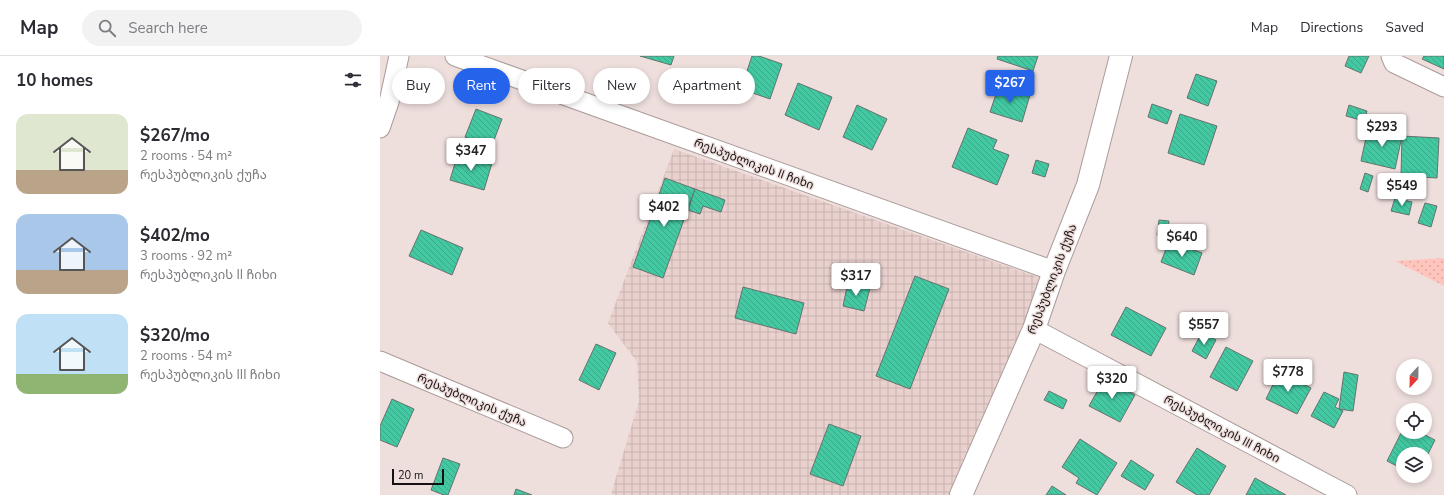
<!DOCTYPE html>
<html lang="en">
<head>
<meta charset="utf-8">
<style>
  body { margin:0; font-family:"Nunito Sans","Noto Sans Georgian",sans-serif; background:#f2f2f3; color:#2b2b33; height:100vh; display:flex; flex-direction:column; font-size:15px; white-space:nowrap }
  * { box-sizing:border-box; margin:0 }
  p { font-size:13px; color:#7c7c81 }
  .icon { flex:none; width:22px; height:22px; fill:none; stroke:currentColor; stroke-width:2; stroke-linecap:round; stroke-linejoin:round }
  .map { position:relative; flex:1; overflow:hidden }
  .sheet { display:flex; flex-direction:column; background:#fff; width:380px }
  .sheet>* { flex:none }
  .guide { position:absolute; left:12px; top:12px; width:380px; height:36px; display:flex; gap:8px }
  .needle { width:26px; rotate:202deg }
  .fabs { position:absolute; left:1016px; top:303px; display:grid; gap:8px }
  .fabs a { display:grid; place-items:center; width:36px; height:36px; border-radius:50%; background:#fff; box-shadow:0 2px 6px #0003; font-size:20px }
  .scale { position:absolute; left:12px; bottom:10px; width:52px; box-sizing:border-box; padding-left:4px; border:2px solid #171211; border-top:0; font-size:11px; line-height:14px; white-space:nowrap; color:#171211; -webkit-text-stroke:3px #eedfdd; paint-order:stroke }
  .price { position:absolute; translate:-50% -34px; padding:0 9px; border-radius:4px; background:#fff; color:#222; font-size:13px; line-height:26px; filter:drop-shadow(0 1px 2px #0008) }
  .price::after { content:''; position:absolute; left:50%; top:24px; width:12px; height:9px; margin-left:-6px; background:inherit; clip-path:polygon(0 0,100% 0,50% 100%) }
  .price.selected { background:#2563eb; color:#fff }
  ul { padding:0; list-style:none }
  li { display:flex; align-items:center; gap:12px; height:100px; padding:0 16px }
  li span { display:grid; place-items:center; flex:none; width:112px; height:80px; border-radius:12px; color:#555 }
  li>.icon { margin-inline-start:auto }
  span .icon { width:48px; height:48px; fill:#fffc; stroke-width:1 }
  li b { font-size:17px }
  h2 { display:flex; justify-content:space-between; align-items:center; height:48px; padding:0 16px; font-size:17px }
  .tag { padding:0 14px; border-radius:18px; background:#fff; box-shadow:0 2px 6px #0003; font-size:14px; line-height:36px }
  .tag.selected { background:#2563eb; color:#fff }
  header { display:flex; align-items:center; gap:24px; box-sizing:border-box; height:56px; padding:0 20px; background:#fff; border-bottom:1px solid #e1e1e2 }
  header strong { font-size:19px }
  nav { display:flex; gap:22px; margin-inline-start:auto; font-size:14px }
  .search { width:280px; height:36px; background:#f2f2f3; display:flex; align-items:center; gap:10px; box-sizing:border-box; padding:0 14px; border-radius:22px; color:#7c7c81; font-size:15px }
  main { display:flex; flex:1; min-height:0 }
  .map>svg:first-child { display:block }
</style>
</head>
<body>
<header>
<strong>Map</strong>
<div class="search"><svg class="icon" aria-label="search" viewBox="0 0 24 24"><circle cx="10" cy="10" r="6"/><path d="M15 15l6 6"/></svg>Search here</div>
<nav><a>Map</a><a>Directions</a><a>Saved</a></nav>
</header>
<main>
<section class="sheet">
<h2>10 homes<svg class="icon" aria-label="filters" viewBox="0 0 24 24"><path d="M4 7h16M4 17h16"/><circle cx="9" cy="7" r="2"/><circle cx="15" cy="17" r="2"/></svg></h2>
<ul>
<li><span style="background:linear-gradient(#dfe7d0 70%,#b9a48a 0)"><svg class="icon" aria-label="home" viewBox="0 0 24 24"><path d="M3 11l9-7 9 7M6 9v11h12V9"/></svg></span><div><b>$267/mo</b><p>2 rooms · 54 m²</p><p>რესპუბლიკის ქუჩა</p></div></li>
<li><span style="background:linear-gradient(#a9c7e8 70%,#b9a48a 0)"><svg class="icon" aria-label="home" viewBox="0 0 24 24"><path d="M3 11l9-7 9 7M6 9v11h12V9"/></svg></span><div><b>$402/mo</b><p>3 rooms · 92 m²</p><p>რესპუბლიკის II ჩიხი</p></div></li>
<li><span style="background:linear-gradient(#bfe0f5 75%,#8fb573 0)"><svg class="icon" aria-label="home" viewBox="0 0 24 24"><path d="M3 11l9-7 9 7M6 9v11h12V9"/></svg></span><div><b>$320/mo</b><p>2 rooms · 54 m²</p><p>რესპუბლიკის III ჩიხი</p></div></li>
</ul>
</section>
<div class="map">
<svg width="1064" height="439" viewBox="0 0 1064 439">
  <defs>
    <pattern id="industrial-grid" width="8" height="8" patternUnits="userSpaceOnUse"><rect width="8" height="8" fill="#e9d1ce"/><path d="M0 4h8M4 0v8" fill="none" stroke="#c7b2b0"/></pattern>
    <pattern id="grass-dots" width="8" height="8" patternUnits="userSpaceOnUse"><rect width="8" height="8" fill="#ffc5bd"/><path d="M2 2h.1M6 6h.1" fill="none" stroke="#daa8a1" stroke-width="1.8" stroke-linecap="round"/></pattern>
    <pattern id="building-back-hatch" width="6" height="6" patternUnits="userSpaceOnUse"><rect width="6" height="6" fill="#43c8a2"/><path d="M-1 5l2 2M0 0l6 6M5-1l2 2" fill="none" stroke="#3aab8a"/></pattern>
  </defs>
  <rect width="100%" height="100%" fill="#eedfdd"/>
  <path fill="url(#industrial-grid)" d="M 294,93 L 660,222 L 643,275 L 570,439 L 235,439 L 231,438 L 259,345 L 257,306 L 228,267 Z"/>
  <path fill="url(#grass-dots)" d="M 1064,202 L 1064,230 L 1015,205 Z"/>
  <g fill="url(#building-back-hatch)" stroke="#65726d">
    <path d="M 260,0 L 294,0 L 291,9 Z"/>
    <path d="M 372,0 L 379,0 L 402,8 L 390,43 L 361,33 Z"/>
    <path d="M 618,0 L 658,0 L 653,15 L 617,3 Z"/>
    <path d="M 969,0 L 989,0 L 981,17 L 965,10 Z"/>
    <path d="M 1044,0 L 1064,0 L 1064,13 L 1042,3 Z"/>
    <path d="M 816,18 L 837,25 L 828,50 L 807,42 Z"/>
    <path d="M 418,27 L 452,41 L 439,74 L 405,59 Z"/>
    <path d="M 619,29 L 650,39 L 642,66 L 610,56 Z"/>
    <path d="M 772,48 L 792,55 L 787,68 L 768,61 Z"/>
    <path d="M 477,49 L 507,63 L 492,94 L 463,81 Z"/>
    <path d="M 969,49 L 987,55 L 984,65 L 966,60 Z"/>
    <path d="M 96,53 L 122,63 L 111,92 L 85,81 Z"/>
    <path d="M 800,58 L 837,70 L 824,109 L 788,97 Z"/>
    <path d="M 588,72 L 617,84 L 613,93 L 629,99 L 617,129 L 572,111 Z"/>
    <path d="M 988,72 L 1022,80 L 1015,113 L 981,105 Z"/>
    <path d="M 1022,80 L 1059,82 L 1057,122 L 1021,120 Z"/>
    <path d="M 78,97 L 112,107 L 104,134 L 70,124 Z"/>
    <path d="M 656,104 L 669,108 L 665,121 L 652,117 Z"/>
    <path d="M 985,117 L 993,120 L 988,136 L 980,133 Z"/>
    <path d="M 285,122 L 315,133 L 283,222 L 253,211 Z"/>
    <path d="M 315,133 L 345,144 L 341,156 L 323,150 L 320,158 L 308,154 Z"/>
    <path d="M 1015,142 L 1032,146 L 1029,159 L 1011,155 Z"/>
    <path d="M 1045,147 L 1057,150 L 1051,171 L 1038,167 Z"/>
    <path d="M 779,164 L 789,165 L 787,181 L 777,179 Z"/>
    <path d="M 41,174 L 83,192 L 72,219 L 29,200 Z"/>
    <path d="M 789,185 L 822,197 L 814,219 L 781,206 Z"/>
    <path d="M 535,220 L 569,233 L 530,333 L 496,320 Z"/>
    <path d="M 468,226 L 490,232 L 484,255 L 463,250 Z"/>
    <path d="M 363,231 L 424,247 L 416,278 L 355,262 Z"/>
    <path d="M 746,251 L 786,272 L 771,300 L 731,279 Z"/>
    <path d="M 822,276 L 836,284 L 826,303 L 812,295 Z"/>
    <path d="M 216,288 L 236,297 L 219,334 L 199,324 Z"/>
    <path d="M 846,291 L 873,305 L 857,335 L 830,321 Z"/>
    <path d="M 899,316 L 931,332 L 917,358 L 886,343 Z"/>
    <path d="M 964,316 L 978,319 L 973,355 L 959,353 Z"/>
    <path d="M 724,323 L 755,339 L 740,366 L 709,350 Z"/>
    <path d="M 669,335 L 687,344 L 683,353 L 664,344 Z"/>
    <path d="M 944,336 L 959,343 L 955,351 L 963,355 L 954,372 L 931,360 Z"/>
    <path d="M 12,343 L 34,353 L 17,391 L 0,384 L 0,370 Z"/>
    <path d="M 449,368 L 481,380 L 463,430 L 430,418 Z"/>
    <path d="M 1023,373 L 1023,376 L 1039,376 L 1055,384 L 1045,404 L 1045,398 L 1023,398 L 1023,413 L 1007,405 Z"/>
    <path d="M 700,383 L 737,407 L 717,439 L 696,427 L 699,422 L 682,411 Z"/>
    <path d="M 817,392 L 846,410 L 829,439 L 817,439 L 796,426 Z"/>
    <path d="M 63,402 L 80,408 L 68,439 L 64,439 L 51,434 Z"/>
    <path d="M 751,404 L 774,419 L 765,434 L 741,420 Z"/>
    <path d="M 875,422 L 906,439 L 866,439 Z"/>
    <path d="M 672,430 L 686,439 L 666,439 Z"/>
    <path d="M 136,433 L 152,439 L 134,439 Z"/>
  </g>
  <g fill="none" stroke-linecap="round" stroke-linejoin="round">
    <g stroke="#ab9c9a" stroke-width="21">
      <g id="minor">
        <path d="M 75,0 L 674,215"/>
        <path d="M 1011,0 L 1014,7 L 1064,31"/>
        <path d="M 0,72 L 9,46 L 19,0"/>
        <path d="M 654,273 L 967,439"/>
        <path d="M 0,305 L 183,382"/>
      </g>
    </g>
    <g stroke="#ab9c9a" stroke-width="24">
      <path id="major" d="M 581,439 L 654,273 L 674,215 L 708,129 L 741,0"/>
    </g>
    <use href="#minor" stroke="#fff" stroke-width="19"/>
    <use href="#major" stroke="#fff" stroke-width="22"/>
  </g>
  <g text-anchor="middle" stroke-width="3" stroke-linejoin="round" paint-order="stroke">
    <g font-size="12" fill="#171211" stroke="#eedfdd">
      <text transform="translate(374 108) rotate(20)" y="4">რესპუბლიკის II ჩიხი</text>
      <text transform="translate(672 223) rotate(-69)" y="4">რესპუბლიკის ქუჩა</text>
      <text transform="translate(92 344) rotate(23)" y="4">რესპუბლიკის ქუჩა</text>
      <text transform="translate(842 373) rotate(28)" y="4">რესპუბლიკის III ჩიხი</text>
    </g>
  </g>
</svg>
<div class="fabs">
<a><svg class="needle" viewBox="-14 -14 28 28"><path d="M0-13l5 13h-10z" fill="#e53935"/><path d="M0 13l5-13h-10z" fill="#7c7c81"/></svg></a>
<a><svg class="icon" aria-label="locate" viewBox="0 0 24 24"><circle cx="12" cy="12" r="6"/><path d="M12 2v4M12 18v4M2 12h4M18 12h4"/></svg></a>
<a><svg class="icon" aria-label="layers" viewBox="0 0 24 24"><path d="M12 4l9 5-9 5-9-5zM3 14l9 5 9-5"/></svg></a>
</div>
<div class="scale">20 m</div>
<b class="price selected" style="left:630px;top:48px">$267</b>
<b class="price" style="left:1002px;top:92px">$293</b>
<b class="price" style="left:91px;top:116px">$347</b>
<b class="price" style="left:1022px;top:151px">$549</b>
<b class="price" style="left:284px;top:172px">$402</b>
<b class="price" style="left:802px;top:202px">$640</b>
<b class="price" style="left:476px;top:241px">$317</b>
<b class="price" style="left:824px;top:290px">$557</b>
<b class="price" style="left:908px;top:337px">$778</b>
<b class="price" style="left:732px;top:344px">$320</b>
<div class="guide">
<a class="tag">Buy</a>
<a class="tag selected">Rent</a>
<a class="tag">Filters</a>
<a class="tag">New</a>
<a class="tag">Apartment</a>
</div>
</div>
</main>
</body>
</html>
